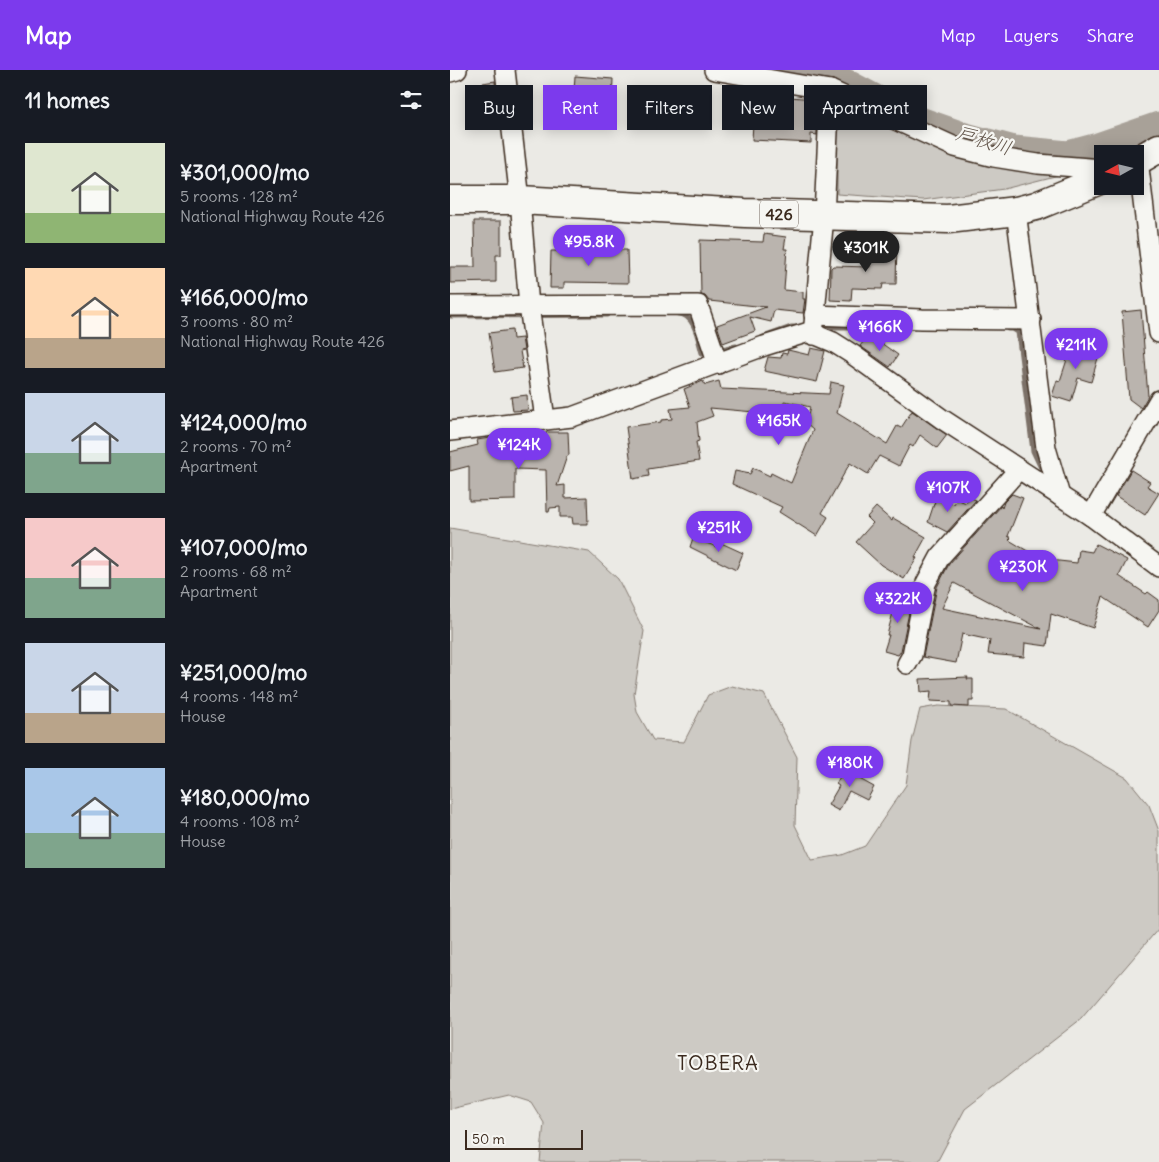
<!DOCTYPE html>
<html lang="en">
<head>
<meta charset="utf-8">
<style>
  body { margin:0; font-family:Delius,"Klee One",sans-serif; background:#20242c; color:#f1f3f6; height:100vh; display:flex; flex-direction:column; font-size:19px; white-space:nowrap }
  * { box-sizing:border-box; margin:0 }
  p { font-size:16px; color:#9ea1a6 }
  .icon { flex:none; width:28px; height:28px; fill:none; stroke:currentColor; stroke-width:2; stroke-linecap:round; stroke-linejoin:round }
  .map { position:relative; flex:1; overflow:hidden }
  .drawer { display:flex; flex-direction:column; background:#171b24; width:450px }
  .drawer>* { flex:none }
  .hud { position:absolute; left:15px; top:15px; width:475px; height:45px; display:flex; gap:10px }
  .needle { width:32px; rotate:262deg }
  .buttons { position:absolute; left:644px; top:75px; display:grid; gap:10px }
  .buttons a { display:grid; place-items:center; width:50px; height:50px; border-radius:0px; background:#171b24; box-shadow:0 2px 12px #0003; font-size:25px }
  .scale { position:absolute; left:15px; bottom:12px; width:118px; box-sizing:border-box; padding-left:5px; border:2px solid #3b2a1e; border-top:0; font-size:14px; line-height:18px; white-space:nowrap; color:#3b2a1e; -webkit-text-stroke:4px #f6f6f2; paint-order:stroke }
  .price { position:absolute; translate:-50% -42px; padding:0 11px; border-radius:18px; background:#7c3aed; color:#fff; font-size:16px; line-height:32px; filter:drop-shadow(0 1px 2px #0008) }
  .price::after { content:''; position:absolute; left:50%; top:30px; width:15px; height:11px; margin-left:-8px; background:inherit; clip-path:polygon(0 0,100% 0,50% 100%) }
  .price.on { background:#222; color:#fff }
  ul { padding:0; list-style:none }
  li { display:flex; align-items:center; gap:15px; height:125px; padding:0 25px }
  li span { display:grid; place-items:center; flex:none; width:140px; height:100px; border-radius:0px; color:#555 }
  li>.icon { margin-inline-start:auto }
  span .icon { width:60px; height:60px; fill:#fffc; stroke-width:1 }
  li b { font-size:21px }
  h2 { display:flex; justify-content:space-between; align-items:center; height:60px; padding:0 25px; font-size:21px }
  .tag { padding:0 18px; border-radius:0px; background:#171b24; box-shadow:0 2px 12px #0003; font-size:18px; line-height:45px }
  .tag.on { background:#7c3aed; color:#fff }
  header { display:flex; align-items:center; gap:30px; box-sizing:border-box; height:70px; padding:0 25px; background:#7c3aed; color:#fff }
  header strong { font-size:24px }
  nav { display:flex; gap:28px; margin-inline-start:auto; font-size:18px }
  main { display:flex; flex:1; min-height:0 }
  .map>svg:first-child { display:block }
</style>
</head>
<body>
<header>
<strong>Map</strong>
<nav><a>Map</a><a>Layers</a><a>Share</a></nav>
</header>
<main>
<section class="drawer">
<h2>11 homes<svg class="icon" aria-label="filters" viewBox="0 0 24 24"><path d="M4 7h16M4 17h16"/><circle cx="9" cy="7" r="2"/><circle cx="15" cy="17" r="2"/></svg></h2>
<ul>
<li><span style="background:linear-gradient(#dfe7d0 70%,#8fb573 0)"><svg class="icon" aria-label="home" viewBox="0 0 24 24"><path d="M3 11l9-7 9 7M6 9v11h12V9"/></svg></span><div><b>¥301,000/mo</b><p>5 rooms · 128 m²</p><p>National Highway Route 426</p></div></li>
<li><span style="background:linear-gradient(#ffd9b3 70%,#b9a48a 0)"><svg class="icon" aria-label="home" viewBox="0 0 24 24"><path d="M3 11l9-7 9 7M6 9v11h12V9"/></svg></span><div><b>¥166,000/mo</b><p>3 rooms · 80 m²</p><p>National Highway Route 426</p></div></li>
<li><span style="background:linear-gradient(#c9d6e8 60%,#7fa58c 0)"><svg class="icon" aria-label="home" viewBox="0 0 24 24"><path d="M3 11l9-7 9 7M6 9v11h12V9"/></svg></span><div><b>¥124,000/mo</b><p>2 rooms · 70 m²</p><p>Apartment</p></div></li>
<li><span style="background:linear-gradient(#f6c9c9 60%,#7fa58c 0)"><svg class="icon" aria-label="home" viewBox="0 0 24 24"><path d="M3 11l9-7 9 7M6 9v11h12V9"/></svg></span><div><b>¥107,000/mo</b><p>2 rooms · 68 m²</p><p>Apartment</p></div></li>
<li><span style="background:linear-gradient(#c9d6e8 70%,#b9a48a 0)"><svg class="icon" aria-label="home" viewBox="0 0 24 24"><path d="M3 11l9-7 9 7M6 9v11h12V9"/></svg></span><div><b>¥251,000/mo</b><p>4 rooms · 148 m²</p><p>House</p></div></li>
<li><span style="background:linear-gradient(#a9c7e8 65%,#7fa58c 0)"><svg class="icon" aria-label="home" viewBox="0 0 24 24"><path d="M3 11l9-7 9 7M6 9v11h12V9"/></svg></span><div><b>¥180,000/mo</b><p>4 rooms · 108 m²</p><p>House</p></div></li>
</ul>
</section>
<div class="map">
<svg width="709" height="1092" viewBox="0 0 709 1092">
  <rect width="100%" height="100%" fill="#ebeae5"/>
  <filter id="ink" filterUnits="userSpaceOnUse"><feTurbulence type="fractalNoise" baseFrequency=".02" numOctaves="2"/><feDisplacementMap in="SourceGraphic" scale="10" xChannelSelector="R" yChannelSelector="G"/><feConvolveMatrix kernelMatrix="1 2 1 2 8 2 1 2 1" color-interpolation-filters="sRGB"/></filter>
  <g filter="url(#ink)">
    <g fill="#cdcac4" stroke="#847a71">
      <path d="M 387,32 L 514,88 L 556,99 L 613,104 L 554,119 L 473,130 L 387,124 Z"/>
      <path d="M 0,458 L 139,482 L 168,509 L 194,561 L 184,624 L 187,642 L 203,670 L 234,672 L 258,625 L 282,616 L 314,624 L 347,687 L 345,755 L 362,790 L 392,785 L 415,776 L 456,715 L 462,671 L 470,639 L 488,636 L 556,639 L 677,708 L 699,735 L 709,761 L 709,858 L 631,949 L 515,1039 L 487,1092 L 90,1092 L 94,1053 L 81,1032 L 59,1025 L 0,1039 Z"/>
    </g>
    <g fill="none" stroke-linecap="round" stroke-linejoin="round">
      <g stroke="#7c7167" stroke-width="5">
        <path d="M 228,244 C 245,244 248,270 252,283 L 259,282"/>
        <path d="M 0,246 L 157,245"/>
        <path d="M 368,257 L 432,257"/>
        <path d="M 558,259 L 563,259 L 568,262 L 583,381 L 591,398"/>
        <path d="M 313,267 L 341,257 L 350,257"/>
        <path d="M 267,280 L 286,276"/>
      </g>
      <path stroke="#a8a198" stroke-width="29" d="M 335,0 L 390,10 L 461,48 L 512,66 L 564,80 L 618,85 L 648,77 L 709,56"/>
    </g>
    <g fill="#bab4ae" stroke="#3b2a1e" fill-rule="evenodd">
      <path d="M 125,6 L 163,9 L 162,32 L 143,31 L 142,52 L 122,50 Z"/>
      <path d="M 45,11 L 46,24 L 34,26 L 33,13 Z"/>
      <path d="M 305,19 L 340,25 L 340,27 L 364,29 L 363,51 L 367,51 L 367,65 L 361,64 L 361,73 L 302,70 Z"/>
      <path d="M 24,151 L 51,151 L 51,185 L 46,185 L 46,212 L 0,213 L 0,197 L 25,197 Z"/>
      <path d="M 314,164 L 336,167 L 334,179 L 337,179 L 334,220 L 353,222 L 353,229 L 355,229 L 353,243 L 324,240 L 321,252 L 300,247 L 305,261 L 273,273 L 267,255 L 316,237 L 259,231 L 255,226 L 251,225 L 250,170 L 313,172 Z"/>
      <path d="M 421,172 L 447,173 L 446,214 L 433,214 L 432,219 L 402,218 L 401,231 L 380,230 L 381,198 L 383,196 L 420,197 Z"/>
      <path d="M 156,177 L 169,177 L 169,180 L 177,180 L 178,213 L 114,212 L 114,218 L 100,218 L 101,181 L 156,181 Z"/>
      <path d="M 691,240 L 698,326 L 691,338 L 679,329 L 672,242 Z"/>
      <path d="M 62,260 L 63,269 L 72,268 L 74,280 L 70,281 L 73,298 L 45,302 L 39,263 Z"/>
      <path d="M 417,267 L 429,276 L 431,273 L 448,285 L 440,297 L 410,276 Z"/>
      <path d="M 623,271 L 647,279 L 645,287 L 648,288 L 641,312 L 628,308 L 621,332 L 602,326 L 607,310 L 610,311 Z"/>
      <path d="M 361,278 L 375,281 L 367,312 L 314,301 L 318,287 L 331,288 L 332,283 L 337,284 L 338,280 L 359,285 Z"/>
      <path d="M 253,311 L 255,315 L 269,311 L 271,319 L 379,324 L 381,312 L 394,315 L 387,343 L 437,374 L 447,356 L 451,358 L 462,341 L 497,365 L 487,378 L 470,365 L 463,377 L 460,375 L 449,396 L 429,386 L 418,404 L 400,393 L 372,443 L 378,447 L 367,466 L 329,442 L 332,437 L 282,414 L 285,401 L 300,404 L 303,398 L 320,406 L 321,403 L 341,413 L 363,360 L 356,354 L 360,337 L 334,331 L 334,335 L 326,335 L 326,344 L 260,338 L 263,346 L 247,352 L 249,371 L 246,372 L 249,391 L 198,399 L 199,406 L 183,409 L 176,357 L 211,352 L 211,350 L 222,349 L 220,339 L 240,337 L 234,319 Z"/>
      <path d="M 77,325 L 78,340 L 63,341 L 61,327 Z"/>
      <path d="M 96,362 L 118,362 L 119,385 L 117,386 L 107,416 L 115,415 L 115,428 L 137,427 L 138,454 L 123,454 L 122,447 L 110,447 L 110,437 L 100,438 L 99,442 L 97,442 L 96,400 L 65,399 L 65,430 L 19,431 L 19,396 L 0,401 L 0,382 L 28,375 L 27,370 L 47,367 L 47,369 L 60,368 L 60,370 L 88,371 L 88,365 L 96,365 Z"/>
      <path d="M 681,400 L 700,412 L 697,416 L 709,423 L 695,445 L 666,426 Z"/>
      <path d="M 562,424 L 573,428 L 558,466 L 561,468 L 559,470 L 591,489 L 627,493 L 629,480 L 642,482 L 646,474 L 677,490 L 669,506 L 696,524 L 698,522 L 709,530 L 709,540 L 698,557 L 653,527 L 643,558 L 601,544 L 597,576 L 575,573 L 574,587 L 538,584 L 540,570 L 512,564 L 506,593 L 473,587 L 487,517 L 499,494 L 551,436 L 552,438 L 554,432 ZM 504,513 L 591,559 L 492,538 Z"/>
      <path d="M 519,427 L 526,430 L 497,462 L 478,452 L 486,428 L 504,434 L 507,429 L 516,433 Z"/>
      <path d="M 426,437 L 442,451 L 443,448 L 476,467 L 465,487 L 467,488 L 454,509 L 431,495 L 406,472 L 423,453 L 417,447 Z"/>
      <path d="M 243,468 L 267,477 L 269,472 L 293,483 L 286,500 L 240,477 Z"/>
      <path d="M 450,522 L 462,528 L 451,581 L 448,585 L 434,581 L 439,565 L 437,565 L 445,535 L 444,534 Z"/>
      <path d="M 518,607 L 517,609 L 523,609 L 523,631 L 519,631 L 519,637 L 501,636 L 501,632 L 480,631 L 481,621 L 471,622 L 470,609 Z"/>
      <path d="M 399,697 L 409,702 L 406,707 L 424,717 L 417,730 L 399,721 L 389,741 L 378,735 L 389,716 L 386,714 L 393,701 L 396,703 Z"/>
    </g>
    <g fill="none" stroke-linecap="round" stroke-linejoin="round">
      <g stroke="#3b2a1e" stroke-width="22">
        <g id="minor">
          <path d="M 55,0 L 70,130 L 79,236 L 95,349"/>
          <path d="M 264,0 L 380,20 L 505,77 L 544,87 L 588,94 L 652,99"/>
          <path d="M 0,2 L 7,0"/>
          <path d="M 688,90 L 709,263"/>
          <path d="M 566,141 L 596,378 L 610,426"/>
          <path d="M 0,236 L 248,235 L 268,294"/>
          <path d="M 364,245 L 472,249 L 581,250"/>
          <path d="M 363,265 L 374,146 L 380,20"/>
          <path d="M 0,361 L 122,347 L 314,276 L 359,262 L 383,272 L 402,284 L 492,349 L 641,446 L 709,497"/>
          <path d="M 641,446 L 709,330"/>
          <path d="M 457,594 L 462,585 L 476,513 L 490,487 L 569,399"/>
        </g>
      </g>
      <g stroke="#3b2a1e" stroke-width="31">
        <g id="highway">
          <path d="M 685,92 L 709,78"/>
          <path d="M 0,130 L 70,130 L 295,143 L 498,149 L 566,141 L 586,136 L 652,109"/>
        </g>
      </g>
      <use href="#minor" stroke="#f6f6f2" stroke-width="19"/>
      <use href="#highway" stroke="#f6f6f2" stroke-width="28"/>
    </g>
  </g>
  <g text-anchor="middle" stroke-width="4.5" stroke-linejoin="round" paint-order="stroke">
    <rect fill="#f6f6f2" stroke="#73675e" stroke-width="1" x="310" y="130.5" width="38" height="27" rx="4"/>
    <g font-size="16" font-weight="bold" fill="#3b2a1e">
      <text x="329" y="150">426</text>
    </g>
    <g font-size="19" font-style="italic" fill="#615449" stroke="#f6f6f2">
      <text transform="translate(534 70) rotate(17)" y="7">戸枚川</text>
    </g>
    <g font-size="20" letter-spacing="1" fill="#3b2a1e" stroke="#f6f6f2">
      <text x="268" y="1000">TOBERA</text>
    </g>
  </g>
</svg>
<div class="buttons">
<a><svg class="needle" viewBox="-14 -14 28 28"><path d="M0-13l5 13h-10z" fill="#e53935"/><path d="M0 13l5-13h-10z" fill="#9ea1a6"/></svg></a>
</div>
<div class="scale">50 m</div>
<b class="price" style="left:139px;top:197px">¥95.8K</b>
<b class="price on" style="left:416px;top:203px">¥301K</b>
<b class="price" style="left:430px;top:282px">¥166K</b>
<b class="price" style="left:626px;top:300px">¥211K</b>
<b class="price" style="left:329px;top:376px">¥165K</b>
<b class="price" style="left:69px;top:400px">¥124K</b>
<b class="price" style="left:498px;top:443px">¥107K</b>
<b class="price" style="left:269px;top:483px">¥251K</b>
<b class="price" style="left:573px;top:522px">¥230K</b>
<b class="price" style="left:448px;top:554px">¥322K</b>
<b class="price" style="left:400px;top:718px">¥180K</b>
<div class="hud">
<a class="tag">Buy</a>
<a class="tag on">Rent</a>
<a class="tag">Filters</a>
<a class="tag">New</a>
<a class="tag">Apartment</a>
</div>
</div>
</main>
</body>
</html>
